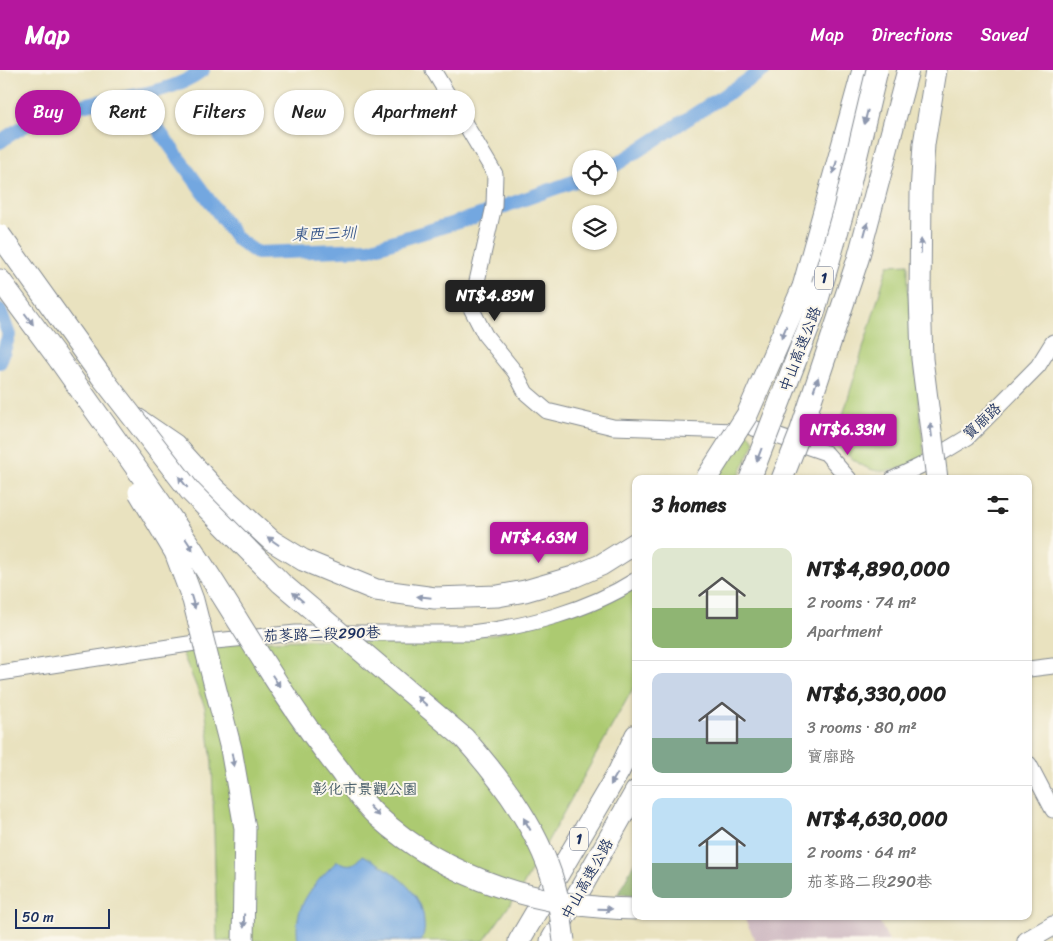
<!DOCTYPE html>
<html lang="en">
<head>
<meta charset="utf-8">
<style>
  body { margin:0; font-family:Sriracha,"LXGW WenKai TC",sans-serif; background:#f6f6f6; color:#222; height:100vh; display:flex; flex-direction:column; font-size:19px; white-space:nowrap }
  * { box-sizing:border-box; margin:0 }
  p { font-size:16px; color:#767676 }
  .icon { flex:none; width:28px; height:28px; fill:none; stroke:currentColor; stroke-width:2; stroke-linecap:round; stroke-linejoin:round }
  .map { position:relative; flex:1; overflow:hidden }
  .drawer { position:absolute; left:632px; top:405px; width:400px; height:445px; display:flex; flex-direction:column; background:#fff; border-radius:10px; box-shadow:0 1px 4px #0004 }
  .drawer>* { flex:none }
  .banner { position:absolute; left:15px; top:20px; width:475px; height:45px; display:flex; gap:10px }
  .buttons { position:absolute; left:572px; top:80px; display:grid; gap:10px }
  .buttons a { display:grid; place-items:center; width:45px; height:45px; border-radius:50%; background:#fff; box-shadow:0 1px 4px #0004; font-size:25px }
  .scale { position:absolute; left:15px; bottom:12px; width:95px; box-sizing:border-box; padding-left:5px; border:2px solid #1b2f5e; border-top:0; font-size:14px; line-height:18px; white-space:nowrap; color:#1b2f5e; -webkit-text-stroke:4px #fbf7ec; paint-order:stroke }
  .price { position:absolute; translate:-50% -42px; padding:0 11px; border-radius:5px; background:#b5179e; color:#fff; font-size:16px; line-height:32px; filter:drop-shadow(0 1px 2px #0008) }
  .price::after { content:''; position:absolute; left:50%; top:30px; width:15px; height:11px; margin-left:-8px; background:inherit; clip-path:polygon(0 0,100% 0,50% 100%) }
  .price.current { background:#222; color:#fff }
  ul { padding:0; list-style:none }
  li { display:flex; align-items:center; gap:15px; height:125px; padding:0 20px }
  li+li { border-top:1px solid #e0e0e0 }
  li span { display:grid; place-items:center; flex:none; width:140px; height:100px; border-radius:10px; color:#555 }
  li>.icon { margin-inline-start:auto }
  span .icon { width:60px; height:60px; fill:#fffc; stroke-width:1 }
  li b { font-size:21px }
  h2 { display:flex; justify-content:space-between; align-items:center; height:60px; padding:0 20px; font-size:21px }
  .tag { padding:0 18px; border-radius:22px; background:#fff; box-shadow:0 1px 4px #0004; font-size:18px; line-height:45px }
  .tag.current { background:#b5179e; color:#fff }
  header { display:flex; align-items:center; gap:30px; box-sizing:border-box; height:70px; padding:0 25px; background:#b5179e; color:#fff }
  header strong { font-size:24px }
  nav { display:flex; gap:28px; margin-inline-start:auto; font-size:18px }
  .map>svg:first-child { display:block }
</style>
</head>
<body>
<header>
<strong>Map</strong>
<nav><a>Map</a><a>Directions</a><a>Saved</a></nav>
</header>
<div class="map">
<svg width="1053" height="871" viewBox="0 0 1053 871">
  <rect width="100%" height="100%" fill="#fbf7ec"/>
  <filter id="ink" filterUnits="userSpaceOnUse"><feTurbulence type="fractalNoise" baseFrequency=".02" numOctaves="2"/><feDisplacementMap in="SourceGraphic" scale="10" xChannelSelector="R" yChannelSelector="G"/><feConvolveMatrix kernelMatrix="1 2 1 2 8 2 1 2 1" color-interpolation-filters="sRGB"/></filter>
  <filter id="wash" filterUnits="userSpaceOnUse"><feTurbulence type="fractalNoise" baseFrequency=".0096" numOctaves="4" result="noise"/><feDisplacementMap in="SourceGraphic" scale="20" xChannelSelector="R" yChannelSelector="G"/><feGaussianBlur stdDeviation="1.12" result="paint"/><feColorMatrix in="noise" values="0 0 0 0 0 0 0 0 0 0 0 0 0 0 0 0 0 1.4 0 .05"/><feComposite in="paint" operator="in"/></filter>
  <g filter="url(#wash)">
    <rect width="100%" height="100%" fill="#e9e2bf"/>
    <path fill="#d2bec5" d="M 743,846 L 877,846 L 889,871 L 756,871 Z"/>
    <g fill="#acca71" stroke="#647c68">
      <path d="M 908,194 L 908,221 L 924,385 C 912,397 890,404 873,400 C 860,397 845,382 834,375 L 888,195 Z"/>
      <path d="M 749,363 L 755,372 L 737,409 L 711,409 L 733,368 Z"/>
      <path d="M 636,512 L 636,613 L 521,819 L 484,871 L 217,871 L 212,693 L 205,637 L 179,575 L 195,573 L 493,565 Z"/>
    </g>
    <path fill="#89ae63" stroke="#526e60" d="M 636,789 L 636,826 L 618,824 Z"/>
    <path fill="#73a7e0" stroke="#476b9f" d="M 363,785 C 389,799 424,820 424,853 C 425,860 424,865 420,871 L 298,871 C 292,836 314,814 337,791 C 349,797 356,795 363,785 Z"/>
    <g fill="none" stroke-linecap="round" stroke-linejoin="round">
      <g stroke="#73a7e0" stroke-width="14">
        <path d="M 134,26 L 237,169 L 257,183 L 369,179 L 474,147 L 581,109"/>
        <path d="M 0,72 C 23,54 55,42 83,35 C 123,25 168,26 203,0"/>
        <path d="M 609,99 L 764,0"/>
        <path d="M 0,240 L 9,265 L 0,292"/>
      </g>
    </g>
  </g>
  <g filter="url(#ink)">
    <g fill="none" stroke-linecap="round" stroke-linejoin="round">
      <g stroke="#82888e" stroke-width="17">
        <g id="minor">
          <path d="M 433,0 L 495,104 L 494,136 L 471,238 L 485,265 L 515,302 L 526,323 L 547,341 L 613,357 L 736,361"/>
          <path d="M 735,362 L 742,354 L 826,383 L 849,409"/>
          <path d="M 893,409 L 920,396 L 968,367 L 1038,296 L 1053,272"/>
          <path d="M 1029,599 L 1053,596"/>
          <path d="M 0,603 L 195,573 L 296,563 L 471,563 C 527,557 589,540 636,510"/>
          <path d="M 1029,694 L 1053,740"/>
        </g>
      </g>
      <g stroke="#82888e" stroke-width="21">
        <path id="major" d="M 1027,871 L 1053,856"/>
      </g>
      <g stroke="#82888e" stroke-width="23">
        <g id="highway">
          <path d="M 0,210 L 60,291"/>
          <path d="M 803,217 L 863,0"/>
          <path d="M 920,224 L 921,123 L 924,74 L 936,0"/>
          <path d="M 137,349 L 175,375 L 215,419 L 272,471 L 303,490 L 376,520 L 435,528 L 498,526 L 525,521 L 573,507 L 601,495 L 636,473"/>
          <path d="M 519,871 L 619,701 L 636,665"/>
          <path d="M 551,871 L 636,721"/>
        </g>
      </g>
      <use href="#minor" stroke="#fff" stroke-width="15"/>
      <use href="#major" stroke="#fff" stroke-width="19"/>
      <use href="#highway" stroke="#fff" stroke-width="21"/>
      <g stroke="#82888e" stroke-width="23" stroke-linecap="butt">
        <g id="highway-bridge">
          <path d="M 0,165 L 101,306 L 190,421 L 281,513 L 464,668 C 504,713 543,765 557,825 C 560,840 562,856 564,871"/>
          <path d="M 920,224 L 922,289 L 937,409"/>
          <path d="M 60,291 C 111,364 164,434 211,508 C 252,572 290,638 337,697 C 349,713 362,732 377,746 C 447,810 543,838 636,839"/>
          <path d="M 706,409 L 747,345 L 803,217"/>
          <path d="M 750,409 L 814,243 L 844,139 L 877,0"/>
          <path d="M 782,409 L 799,366 L 858,189 L 908,0"/>
          <path d="M 139,422 L 175,482 L 193,530 L 231,679 L 245,758 L 243,871"/>
        </g>
      </g>
      <use href="#highway-bridge" stroke="#fff" stroke-width="21"/>
    </g>
    <defs><path id="oneway-solid" d="M-6-.8H1V-3.2L6.5 0L1 3.2V.8H-6Z" transform="scale(1.25)"/></defs>
    <g fill="#8d97ae">
      <use href="#oneway-solid" transform="translate(866 47) rotate(104)"/>
      <use href="#oneway-solid" transform="translate(835 97) rotate(106)"/>
      <use href="#oneway-solid" transform="translate(866 159) rotate(-75)"/>
      <use href="#oneway-solid" transform="translate(921 176) rotate(-89)"/>
      <use href="#oneway-solid" transform="translate(29 249) rotate(53)"/>
      <use href="#oneway-solid" transform="translate(784 262) rotate(113)"/>
      <use href="#oneway-solid" transform="translate(816 314) rotate(-71)"/>
      <use href="#oneway-solid" transform="translate(931 360) rotate(-97)"/>
      <use href="#oneway-solid" transform="translate(759 385) rotate(111)"/>
      <use href="#oneway-solid" transform="translate(183 412) rotate(-128)"/>
      <use href="#oneway-solid" transform="translate(273 471) rotate(-145)"/>
      <use href="#oneway-solid" transform="translate(189 474) rotate(57)"/>
      <use href="#oneway-solid" transform="translate(298 527) rotate(-139)"/>
      <use href="#oneway-solid" transform="translate(424 527) rotate(-174)"/>
      <use href="#oneway-solid" transform="translate(193 532) rotate(73)"/>
      <use href="#oneway-solid" transform="translate(276 611) rotate(57)"/>
      <use href="#oneway-solid" transform="translate(422 631) rotate(-139)"/>
      <use href="#oneway-solid" transform="translate(233 690) rotate(80)"/>
      <use href="#oneway-solid" transform="translate(614 709) rotate(120)"/>
      <use href="#oneway-solid" transform="translate(374 741) rotate(47)"/>
      <use href="#oneway-solid" transform="translate(527 754) rotate(-119)"/>
      <use href="#oneway-solid" transform="translate(605 839) rotate(2)"/>
      <use href="#oneway-solid" transform="translate(244 851) rotate(91)"/>
    </g>
  </g>
  <g text-anchor="middle" stroke-width="4" stroke-linejoin="round" paint-order="stroke">
    <g fill="#fbf7ec" stroke="#5e6b89" stroke-width="1">
      <rect x="815" y="196.5" width="18" height="23" rx="4"/>
      <rect x="570" y="757.5" width="18" height="23" rx="4"/>
    </g>
    <g font-size="14" font-weight="bold" fill="#1b2f5e">
      <text x="824" y="213">1</text>
      <text x="579" y="774">1</text>
    </g>
    <g font-size="15" fill="#1b2f5e" stroke="#fbf7ec">
      <text transform="translate(800 279) rotate(-69)" y="5">中山高速公路</text>
      <text transform="translate(982 351) rotate(-43)" y="5">寶廍路</text>
      <text transform="translate(322 564) rotate(-2)" y="5">茄苳路二段290巷</text>
      <text transform="translate(587 809) rotate(-61)" y="5">中山高速公路</text>
    </g>
    <g font-size="15" fill="#3f5663" stroke="#fbf7ec">
      <text x="365" y="724">彰化市景觀公園</text>
    </g>
    <g font-size="16" font-style="italic" fill="#3a598c" stroke="#fbf7ec">
      <text transform="translate(324 163) rotate(-2)" y="6">東西三圳</text>
    </g>
  </g>
</svg>
<div class="buttons">
<a><svg class="icon" aria-label="locate" viewBox="0 0 24 24"><circle cx="12" cy="12" r="6"/><path d="M12 2v4M12 18v4M2 12h4M18 12h4"/></svg></a>
<a><svg class="icon" aria-label="layers" viewBox="0 0 24 24"><path d="M12 4l9 5-9 5-9-5zM3 14l9 5 9-5"/></svg></a>
</div>
<div class="scale">50 m</div>
<b class="price current" style="left:495px;top:252px">NT$4.89M</b>
<b class="price" style="left:848px;top:386px">NT$6.33M</b>
<b class="price" style="left:539px;top:494px">NT$4.63M</b>
<div class="banner">
<a class="tag current">Buy</a>
<a class="tag">Rent</a>
<a class="tag">Filters</a>
<a class="tag">New</a>
<a class="tag">Apartment</a>
</div>
<section class="drawer">
<h2>3 homes<svg class="icon" aria-label="filters" viewBox="0 0 24 24"><path d="M4 7h16M4 17h16"/><circle cx="9" cy="7" r="2"/><circle cx="15" cy="17" r="2"/></svg></h2>
<ul>
<li><span style="background:linear-gradient(#dfe7d0 60%,#8fb573 0)"><svg class="icon" aria-label="home" viewBox="0 0 24 24"><path d="M3 11l9-7 9 7M6 9v11h12V9"/></svg></span><div><b>NT$4,890,000</b><p>2 rooms · 74 m²</p><p>Apartment</p></div></li>
<li><span style="background:linear-gradient(#c9d6e8 65%,#7fa58c 0)"><svg class="icon" aria-label="home" viewBox="0 0 24 24"><path d="M3 11l9-7 9 7M6 9v11h12V9"/></svg></span><div><b>NT$6,330,000</b><p>3 rooms · 80 m²</p><p>寶廍路</p></div></li>
<li><span style="background:linear-gradient(#bfe0f5 65%,#7fa58c 0)"><svg class="icon" aria-label="home" viewBox="0 0 24 24"><path d="M3 11l9-7 9 7M6 9v11h12V9"/></svg></span><div><b>NT$4,630,000</b><p>2 rooms · 64 m²</p><p>茄苳路二段290巷</p></div></li>
</ul>
</section>
</div>
</body>
</html>
